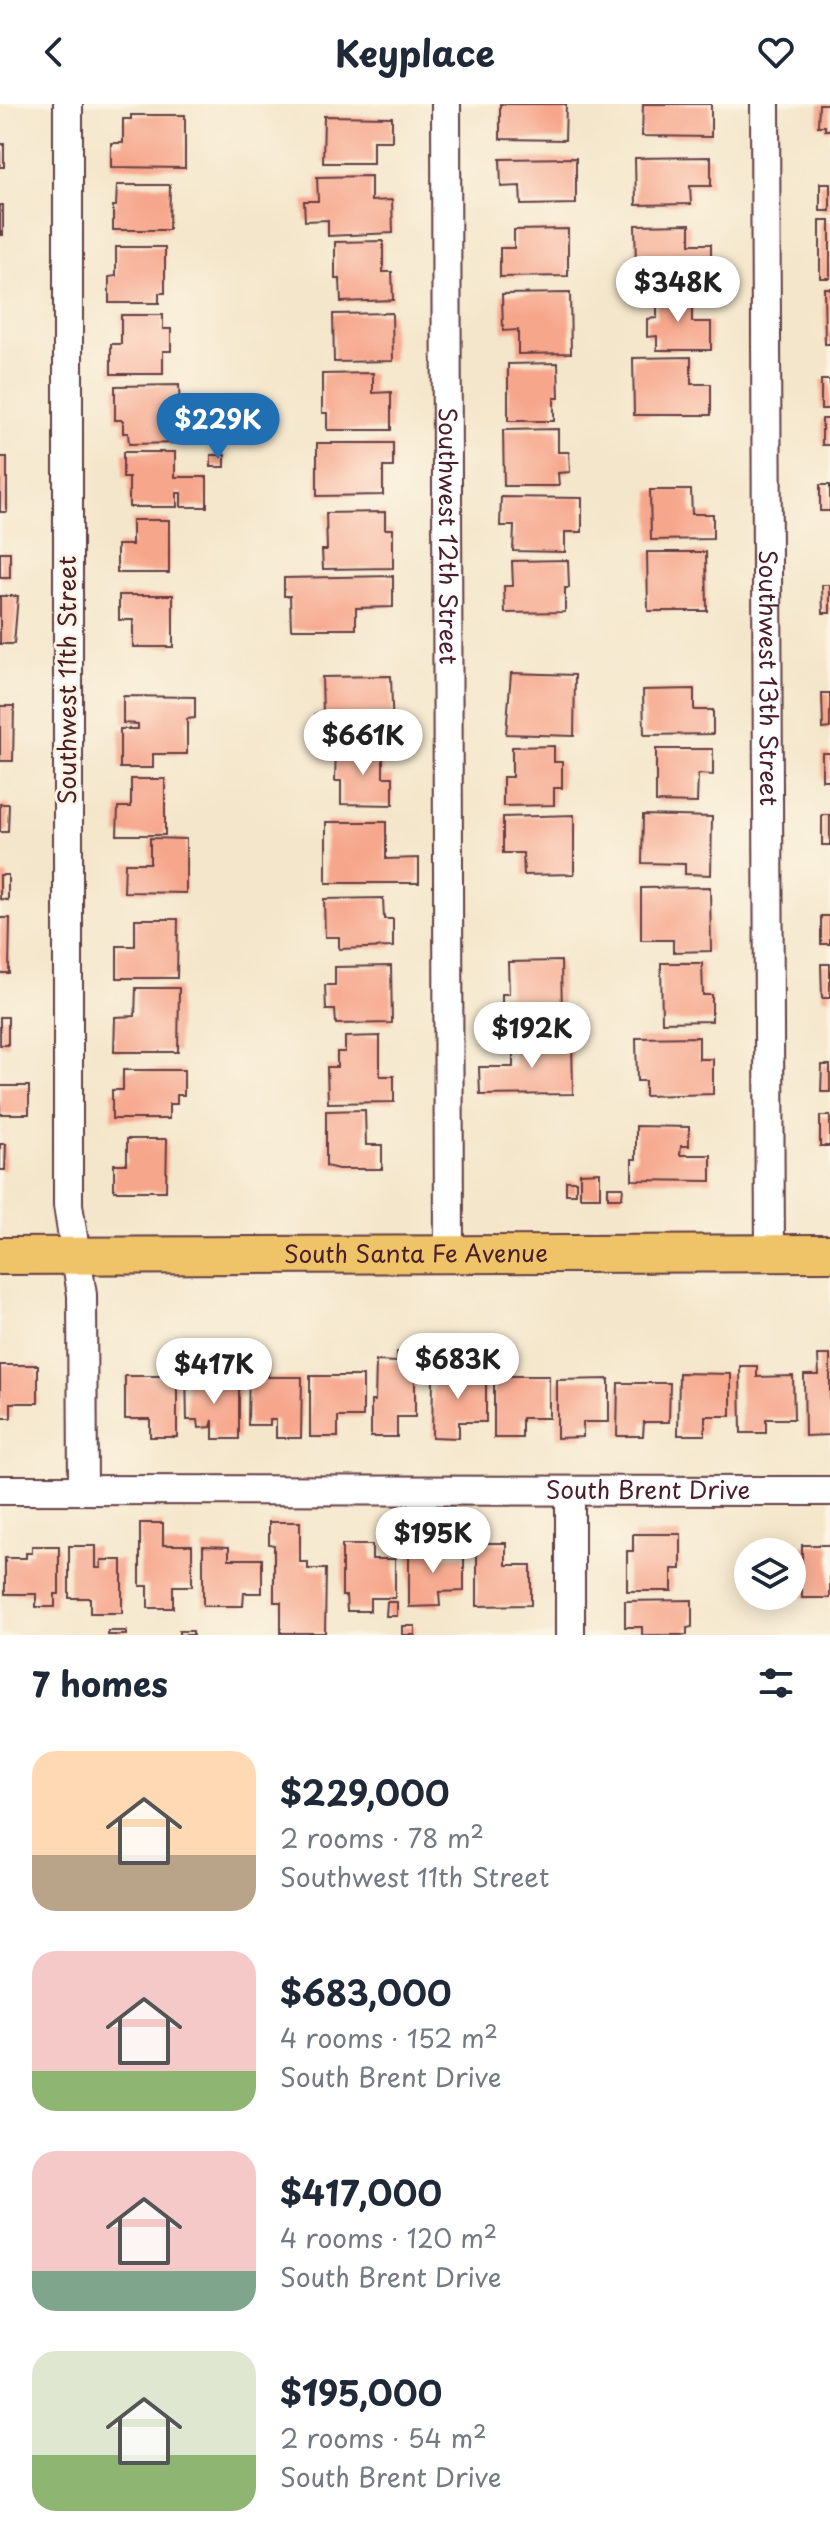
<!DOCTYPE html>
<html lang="en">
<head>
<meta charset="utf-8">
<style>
  body { margin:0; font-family:"Playpen Sans",sans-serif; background:#f2f2f3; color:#1f2937; height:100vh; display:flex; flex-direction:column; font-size:30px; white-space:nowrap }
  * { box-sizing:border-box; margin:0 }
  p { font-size:26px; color:#747a83 }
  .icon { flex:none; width:44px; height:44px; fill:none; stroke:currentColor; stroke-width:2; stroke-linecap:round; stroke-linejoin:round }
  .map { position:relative; height:1531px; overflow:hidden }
  .drawer { display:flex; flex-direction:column; background:#fff; flex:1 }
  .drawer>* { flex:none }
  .buttons { position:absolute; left:734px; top:1434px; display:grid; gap:16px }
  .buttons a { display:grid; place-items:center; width:72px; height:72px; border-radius:50%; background:#fff; box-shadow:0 4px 20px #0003; font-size:40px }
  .price { position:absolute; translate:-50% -68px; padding:0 18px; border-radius:28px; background:#fff; color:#222; font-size:26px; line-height:52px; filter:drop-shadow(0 2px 4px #0008) }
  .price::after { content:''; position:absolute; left:50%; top:48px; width:24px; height:18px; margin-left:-12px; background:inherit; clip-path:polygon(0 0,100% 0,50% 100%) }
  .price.on { background:#1f6fb2; color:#fff }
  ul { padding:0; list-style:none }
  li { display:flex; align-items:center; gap:24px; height:200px; padding:0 32px }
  li span { display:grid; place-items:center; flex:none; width:224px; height:160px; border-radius:24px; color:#555 }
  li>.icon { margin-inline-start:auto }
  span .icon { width:96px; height:96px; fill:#fffc; stroke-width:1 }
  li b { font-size:34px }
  h2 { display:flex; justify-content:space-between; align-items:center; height:96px; padding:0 32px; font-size:34px }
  header { display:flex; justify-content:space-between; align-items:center; height:104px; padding:0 32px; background:#fff; font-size:36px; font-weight:700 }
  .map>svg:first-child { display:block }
</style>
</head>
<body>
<header><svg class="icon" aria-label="back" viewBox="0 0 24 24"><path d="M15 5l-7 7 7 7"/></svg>Keyplace<svg class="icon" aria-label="heart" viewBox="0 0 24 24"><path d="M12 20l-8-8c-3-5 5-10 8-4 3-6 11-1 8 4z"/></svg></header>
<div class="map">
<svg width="830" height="1531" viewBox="0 0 830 1531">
  <rect width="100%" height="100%" fill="#fcf5e5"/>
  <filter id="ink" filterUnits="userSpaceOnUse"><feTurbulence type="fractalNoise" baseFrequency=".0125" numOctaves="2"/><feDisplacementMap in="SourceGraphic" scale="16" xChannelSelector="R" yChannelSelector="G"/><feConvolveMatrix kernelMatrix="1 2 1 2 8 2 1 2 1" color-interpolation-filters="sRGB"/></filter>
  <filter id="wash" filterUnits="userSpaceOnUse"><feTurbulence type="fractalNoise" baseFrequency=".006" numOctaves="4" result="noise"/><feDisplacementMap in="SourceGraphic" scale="32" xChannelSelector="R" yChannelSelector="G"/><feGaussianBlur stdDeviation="1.8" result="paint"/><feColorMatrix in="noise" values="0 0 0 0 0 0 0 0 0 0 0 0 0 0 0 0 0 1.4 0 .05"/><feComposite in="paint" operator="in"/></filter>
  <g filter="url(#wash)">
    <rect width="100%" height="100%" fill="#f4e6ca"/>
    <g id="blocks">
      <g fill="#f6a68b">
        <path d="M 500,0 L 566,0 L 565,36 L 500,35 Z"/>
        <path d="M 643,0 L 711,0 L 711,33 L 642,32 Z"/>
        <path d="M 819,0 L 830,0 L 830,26 L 825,26 L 825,22 L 818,22 Z"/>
        <path d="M 131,11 L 185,11 L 185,64 L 111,63 L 111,39 L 123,39 L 123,15 L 131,15 Z"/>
        <path d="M 324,12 L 392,13 L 392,37 L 373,37 L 373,59 L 323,59 Z"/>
        <rect x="0" y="40" width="4" height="23"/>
        <path d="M 711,53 L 711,82 L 690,82 L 691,100 L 636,101 L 635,54 Z"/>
        <path d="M 576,54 L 576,100 L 521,101 L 520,82 L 501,83 L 500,55 Z"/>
        <path d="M 371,72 L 371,97 L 392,96 L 393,129 L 328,132 L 328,116 L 305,117 L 304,97 L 318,97 L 317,73 Z"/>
        <rect x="820" y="79" width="10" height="28"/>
        <path d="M 117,81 L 170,81 L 169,126 L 113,126 L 113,102 L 116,102 Z"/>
        <rect x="0" y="101" width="3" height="30"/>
        <rect x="820" y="117" width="10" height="57"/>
        <path d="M 690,120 L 690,140 L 711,140 L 711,166 L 687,167 L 687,175 L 647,176 L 646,160 L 636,161 L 635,121 Z"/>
        <path d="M 568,125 L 568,172 L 500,173 L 500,144 L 514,144 L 514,126 Z"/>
        <path d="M 383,137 L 383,168 L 392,168 L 393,196 L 341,198 L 340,175 L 335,175 L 335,138 Z"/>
        <path d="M 116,143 L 165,143 L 165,189 L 159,189 L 159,199 L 109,199 L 109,173 L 116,172 Z"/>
        <path d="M 824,184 L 830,184 L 830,240 L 825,240 Z"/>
        <path d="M 657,188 L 692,188 L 692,218 L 711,218 L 711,246 L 657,246 L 657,232 L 647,233 L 647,215 L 657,214 Z"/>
        <path d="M 570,189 L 571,249 L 518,250 L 518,226 L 503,227 L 502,190 Z"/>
        <path d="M 392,209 L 393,257 L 334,258 L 333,210 Z"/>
        <path d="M 121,211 L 163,211 L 163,225 L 171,225 L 171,247 L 163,247 L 163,270 L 111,270 L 111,240 L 121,240 Z"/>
        <path d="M 691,253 L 691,280 L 711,280 L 711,311 L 634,311 L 633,254 Z"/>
        <path d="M 558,259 L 559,294 L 554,294 L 554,317 L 508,317 L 508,260 Z"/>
        <path d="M 373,269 L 373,289 L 391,288 L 391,326 L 327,326 L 327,309 L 322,309 L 322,270 Z"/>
        <rect x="821" y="276" width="9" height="29"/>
        <path d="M 179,281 L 181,339 L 129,340 L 128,329 L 123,329 L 123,316 L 115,316 L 115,282 Z"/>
        <rect x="822" y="315" width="8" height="26"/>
        <path d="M 558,325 L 558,348 L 569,348 L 570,368 L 558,369 L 559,382 L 504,382 L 503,326 Z"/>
        <path d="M 317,339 L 393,339 L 393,363 L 383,363 L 383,391 L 317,392 Z"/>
        <path d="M 123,348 L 175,348 L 175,373 L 207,373 L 207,403 L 181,403 L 181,389 L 177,389 L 177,403 L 129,403 L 129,374 L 123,374 Z"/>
        <rect x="211" y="351" width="14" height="12"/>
        <rect x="0" y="353" width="7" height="55"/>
        <rect x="820" y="381" width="10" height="26"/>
        <path d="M 650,386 L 691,386 L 692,410 L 713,410 L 713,435 L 651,436 Z"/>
        <path d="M 501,393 L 582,394 L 582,428 L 565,428 L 565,448 L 513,447 L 514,422 L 500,422 Z"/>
        <path d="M 385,408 L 385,425 L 393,425 L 393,464 L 323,465 L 322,446 L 327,446 L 326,409 Z"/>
        <path d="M 132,416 L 169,416 L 169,469 L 117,469 L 117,441 L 132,441 Z"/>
        <rect x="0" y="448" width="10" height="26"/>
        <path d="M 647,448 L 706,448 L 707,507 L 648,507 Z"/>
        <path d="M 568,456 L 569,484 L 565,484 L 565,508 L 505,509 L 504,482 L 513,482 L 512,457 Z"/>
        <path d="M 393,472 L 393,503 L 356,504 L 356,525 L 291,525 L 290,492 L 284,492 L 284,474 Z"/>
        <path d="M 822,481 L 830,481 L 830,509 L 823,509 Z"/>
        <path d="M 119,491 L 173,491 L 173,543 L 133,543 L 133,516 L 119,516 Z"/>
        <path d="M 0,492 L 18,492 L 14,540 L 0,540 Z"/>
        <path d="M 511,569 L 575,571 L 574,632 L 506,630 Z"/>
        <path d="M 391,572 L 393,631 L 315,632 L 315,610 L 323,609 L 322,573 Z"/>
        <path d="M 694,585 L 694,606 L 713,606 L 713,630 L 644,631 L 643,586 Z"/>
        <path d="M 822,589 L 830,589 L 830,624 L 823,625 Z"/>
        <path d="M 123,592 L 195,593 L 195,614 L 187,615 L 187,650 L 153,650 L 153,664 L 120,664 L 120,625 L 138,625 L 138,620 L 123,619 Z"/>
        <path d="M 0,602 L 14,602 L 13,657 L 0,657 Z"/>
        <path d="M 554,642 L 554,658 L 562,658 L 562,684 L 554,684 L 554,701 L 503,702 L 503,673 L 512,673 L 512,643 Z"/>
        <path d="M 336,643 L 383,644 L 383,673 L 393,673 L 393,701 L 341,700 L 341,677 L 335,677 Z"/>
        <path d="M 656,645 L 713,645 L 713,671 L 698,670 L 697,699 L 656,698 Z"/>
        <rect x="822" y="649" width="8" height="27"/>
        <path d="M 131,675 L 165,675 L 165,731 L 117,731 L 118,703 L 131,703 Z"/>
        <path d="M 0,700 L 9,700 L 8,728 L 0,728 Z"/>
        <path d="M 574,711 L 574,770 L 524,771 L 523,749 L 503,749 L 503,713 Z"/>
        <path d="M 643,711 L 712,713 L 711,771 L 685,770 L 685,760 L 642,759 Z"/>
        <rect x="822" y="711" width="8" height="30"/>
        <path d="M 326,718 L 386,718 L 386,755 L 419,754 L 419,779 L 326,779 Z"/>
        <path d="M 150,734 L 186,735 L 186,789 L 124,788 L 125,759 L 150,759 Z"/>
        <path d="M 0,771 L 8,771 L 8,796 L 0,795 Z"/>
        <path d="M 710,783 L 711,847 L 673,848 L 673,836 L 641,836 L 641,784 Z"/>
        <path d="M 383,794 L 384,815 L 393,815 L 393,843 L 339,845 L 339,833 L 325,833 L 324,795 Z"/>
        <rect x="821" y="812" width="9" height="28"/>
        <path d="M 0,814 L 10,814 L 9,869 L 0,869 Z"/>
        <path d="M 135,815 L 178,815 L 177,874 L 117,874 L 117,842 L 135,842 Z"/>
        <path d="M 561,857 L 562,910 L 532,910 L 532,921 L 502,922 L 502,890 L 509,890 L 508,858 Z"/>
        <path d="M 661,859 L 702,859 L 703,891 L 712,891 L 712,917 L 662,918 Z"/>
        <path d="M 821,860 L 830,860 L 830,894 L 822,894 Z"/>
        <path d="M 391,862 L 392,919 L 336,920 L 335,906 L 326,906 L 325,881 L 335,881 L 335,863 Z"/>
        <path d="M 136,884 L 179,884 L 178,948 L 114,948 L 115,913 L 135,912 Z"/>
        <rect x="0" y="913" width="8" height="28"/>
        <path d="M 380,932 L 380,972 L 394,972 L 394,998 L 328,999 L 327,963 L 337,963 L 337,948 L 345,948 L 345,933 Z"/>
        <path d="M 699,933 L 699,955 L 713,955 L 713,990 L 645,992 L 645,977 L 637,977 L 636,934 Z"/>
        <path d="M 572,935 L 573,990 L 480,991 L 479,963 L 513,963 L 513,936 Z"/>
        <path d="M 822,961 L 830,961 L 830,988 L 821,988 Z"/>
        <path d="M 123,966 L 184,966 L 184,991 L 177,991 L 177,1000 L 169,1000 L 169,1015 L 112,1015 L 112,986 L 123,986 Z"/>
        <rect x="0" y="982" width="29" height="28"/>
        <path d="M 365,1006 L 366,1041 L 382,1041 L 382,1065 L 338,1065 L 326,1062 L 326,1007 Z"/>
        <rect x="820" y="1012" width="10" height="30"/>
        <path d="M 636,1022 L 689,1023 L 689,1042 L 681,1042 L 680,1051 L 711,1051 L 711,1077 L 632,1076 L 632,1055 L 636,1055 Z"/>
        <path d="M 127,1035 L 167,1035 L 166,1087 L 114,1087 L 114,1060 L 127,1060 Z"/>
        <path d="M 0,1040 L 6,1040 L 5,1066 L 0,1066 Z"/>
        <path d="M 600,1068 L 600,1093 L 580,1093 L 580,1069 Z"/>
        <rect x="566" y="1077" width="10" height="13"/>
        <path d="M 608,1083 L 623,1083 L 622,1094 L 608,1094 Z"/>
        <path d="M 397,1248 L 415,1248 L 415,1313 L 397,1313 L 397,1333 L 371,1333 L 371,1297 L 375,1297 L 376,1257 L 397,1258 Z"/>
        <path d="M 818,1251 L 830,1251 L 830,1331 L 805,1332 L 804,1271 L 819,1271 Z"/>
        <path d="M 0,1261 L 38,1261 L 38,1299 L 11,1299 L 11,1314 L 0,1314 Z"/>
        <path d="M 249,1261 L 269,1261 L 268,1273 L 302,1273 L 301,1334 L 276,1334 L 276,1316 L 270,1316 L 270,1321 L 248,1321 Z"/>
        <path d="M 740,1262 L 757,1262 L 757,1273 L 793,1272 L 794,1315 L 766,1315 L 766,1329 L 741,1329 Z"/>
        <path d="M 445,1265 L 486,1266 L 486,1318 L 459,1318 L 459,1334 L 432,1333 L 433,1274 L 445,1274 Z"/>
        <path d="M 186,1269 L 205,1269 L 205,1280 L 239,1280 L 239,1335 L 213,1335 L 213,1316 L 211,1323 L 199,1324 L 198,1316 L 187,1316 Z"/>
        <path d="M 679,1269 L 731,1270 L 731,1312 L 705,1312 L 705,1331 L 678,1331 Z"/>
        <path d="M 125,1272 L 177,1272 L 177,1333 L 150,1333 L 150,1315 L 125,1315 Z"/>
        <path d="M 310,1272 L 363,1272 L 363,1313 L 338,1313 L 338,1333 L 310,1333 Z"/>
        <path d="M 494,1272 L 549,1272 L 549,1314 L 522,1314 L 522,1334 L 494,1334 Z"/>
        <path d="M 609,1275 L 609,1318 L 583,1318 L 583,1333 L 557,1334 L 557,1276 Z"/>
        <path d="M 618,1279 L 670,1279 L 669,1318 L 644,1318 L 643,1332 L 617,1332 Z"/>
        <path d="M 269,1418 L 300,1418 L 300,1458 L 308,1458 L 308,1465 L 326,1465 L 325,1529 L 281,1529 L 281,1498 L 274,1498 L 274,1441 L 269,1440 Z"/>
        <path d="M 140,1419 L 163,1419 L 163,1441 L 192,1441 L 192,1482 L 173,1482 L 173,1504 L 148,1504 L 148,1482 L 140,1482 Z"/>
        <path d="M 633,1430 L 681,1430 L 681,1465 L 672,1465 L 672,1487 L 627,1487 L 627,1447 L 633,1447 Z"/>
        <path d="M 477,1439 L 506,1439 L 506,1461 L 531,1461 L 531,1501 L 477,1502 Z"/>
        <path d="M 409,1440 L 435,1440 L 435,1452 L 464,1452 L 464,1487 L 439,1488 L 440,1502 L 409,1503 Z"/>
        <path d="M 342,1441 L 372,1441 L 372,1455 L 395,1455 L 395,1494 L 370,1494 L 370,1507 L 347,1507 L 346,1492 L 342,1492 Z"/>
        <rect x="802" y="1441" width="28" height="53"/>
        <path d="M 32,1442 L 59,1442 L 59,1490 L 55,1490 L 55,1503 L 36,1503 L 36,1490 L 5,1490 L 5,1454 L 26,1454 L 26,1449 L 32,1449 Z"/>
        <path d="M 69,1442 L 96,1442 L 96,1464 L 101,1464 L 101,1456 L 122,1456 L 122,1509 L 90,1509 L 90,1494 L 69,1494 Z"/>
        <path d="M 203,1442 L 229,1443 L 229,1455 L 262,1455 L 262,1489 L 244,1489 L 243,1502 L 203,1502 Z"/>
        <path d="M 692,1496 L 692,1523 L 687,1524 L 687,1531 L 642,1531 L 642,1523 L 625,1523 L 625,1497 Z"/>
        <path d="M 387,1498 L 397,1498 L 397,1512 L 386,1512 Z"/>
        <rect x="402" y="1522" width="13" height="9"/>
        <rect x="108" y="1527" width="18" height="4"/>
        <rect x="179" y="1527" width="14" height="4"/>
      </g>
    </g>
  </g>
  <g filter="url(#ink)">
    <use href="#blocks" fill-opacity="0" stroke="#643d43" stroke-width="2"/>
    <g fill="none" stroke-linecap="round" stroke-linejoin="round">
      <g stroke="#643d43" stroke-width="32">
        <g id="minor">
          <path d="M 68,0 L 68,1101 L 82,1191 L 83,1386"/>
          <path id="s1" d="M 446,0 L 449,1150"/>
          <path id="s2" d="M 765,0 L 770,1150"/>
          <path id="s3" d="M 0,1386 L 830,1387"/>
          <path d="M 570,1387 L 570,1531"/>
        </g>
      </g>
      <g stroke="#643d43" stroke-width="40">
        <g id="major">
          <path id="s4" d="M 0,1152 L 830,1149"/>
        </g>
      </g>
      <use href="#minor" stroke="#fff" stroke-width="28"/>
      <use href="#major" stroke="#efc469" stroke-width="36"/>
    </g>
  </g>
  <g text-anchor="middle" stroke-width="6" stroke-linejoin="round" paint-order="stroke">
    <g font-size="24" fill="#4a1f2b" stroke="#fcf5e5">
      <text dy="8" stroke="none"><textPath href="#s1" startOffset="432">Southwest 12th Street</textPath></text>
      <text dy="8" stroke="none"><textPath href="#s2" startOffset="574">Southwest 13th Street</textPath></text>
      <text transform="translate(68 576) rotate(-90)" y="8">Southwest 11th Street</text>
      <text dy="8" stroke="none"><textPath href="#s4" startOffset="416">South Santa Fe Avenue</textPath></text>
      <text dy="8" stroke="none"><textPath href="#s3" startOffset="648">South Brent Drive</textPath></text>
    </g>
  </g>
</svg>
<div class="buttons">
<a><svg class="icon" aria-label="layers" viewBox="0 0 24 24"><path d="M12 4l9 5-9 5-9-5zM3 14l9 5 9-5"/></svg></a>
</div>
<b class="price" style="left:678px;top:220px">$348K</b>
<b class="price on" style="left:218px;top:357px">$229K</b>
<b class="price" style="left:363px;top:673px">$661K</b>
<b class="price" style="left:532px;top:966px">$192K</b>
<b class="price" style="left:458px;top:1297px">$683K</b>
<b class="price" style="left:214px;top:1302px">$417K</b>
<b class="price" style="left:433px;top:1471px">$195K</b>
</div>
<section class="drawer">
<h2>7 homes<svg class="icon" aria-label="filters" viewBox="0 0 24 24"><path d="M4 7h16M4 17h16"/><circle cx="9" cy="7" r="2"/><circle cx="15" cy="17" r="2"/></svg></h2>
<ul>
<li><span style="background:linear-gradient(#ffd9b3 65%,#b9a48a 0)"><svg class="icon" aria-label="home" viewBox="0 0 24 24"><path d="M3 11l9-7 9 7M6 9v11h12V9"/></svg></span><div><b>$229,000</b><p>2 rooms · 78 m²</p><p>Southwest 11th Street</p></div></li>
<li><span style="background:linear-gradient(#f6c9c9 75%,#8fb573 0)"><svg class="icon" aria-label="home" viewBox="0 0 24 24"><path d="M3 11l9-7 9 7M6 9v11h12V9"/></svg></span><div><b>$683,000</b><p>4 rooms · 152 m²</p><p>South Brent Drive</p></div></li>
<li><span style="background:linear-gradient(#f6c9c9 75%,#7fa58c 0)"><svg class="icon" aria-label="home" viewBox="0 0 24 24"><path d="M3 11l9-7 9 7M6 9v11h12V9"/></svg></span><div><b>$417,000</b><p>4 rooms · 120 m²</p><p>South Brent Drive</p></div></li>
<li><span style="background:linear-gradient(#dfe7d0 65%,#8fb573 0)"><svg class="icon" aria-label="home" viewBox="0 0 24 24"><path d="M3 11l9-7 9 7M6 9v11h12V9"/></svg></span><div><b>$195,000</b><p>2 rooms · 54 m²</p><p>South Brent Drive</p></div></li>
</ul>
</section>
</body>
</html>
